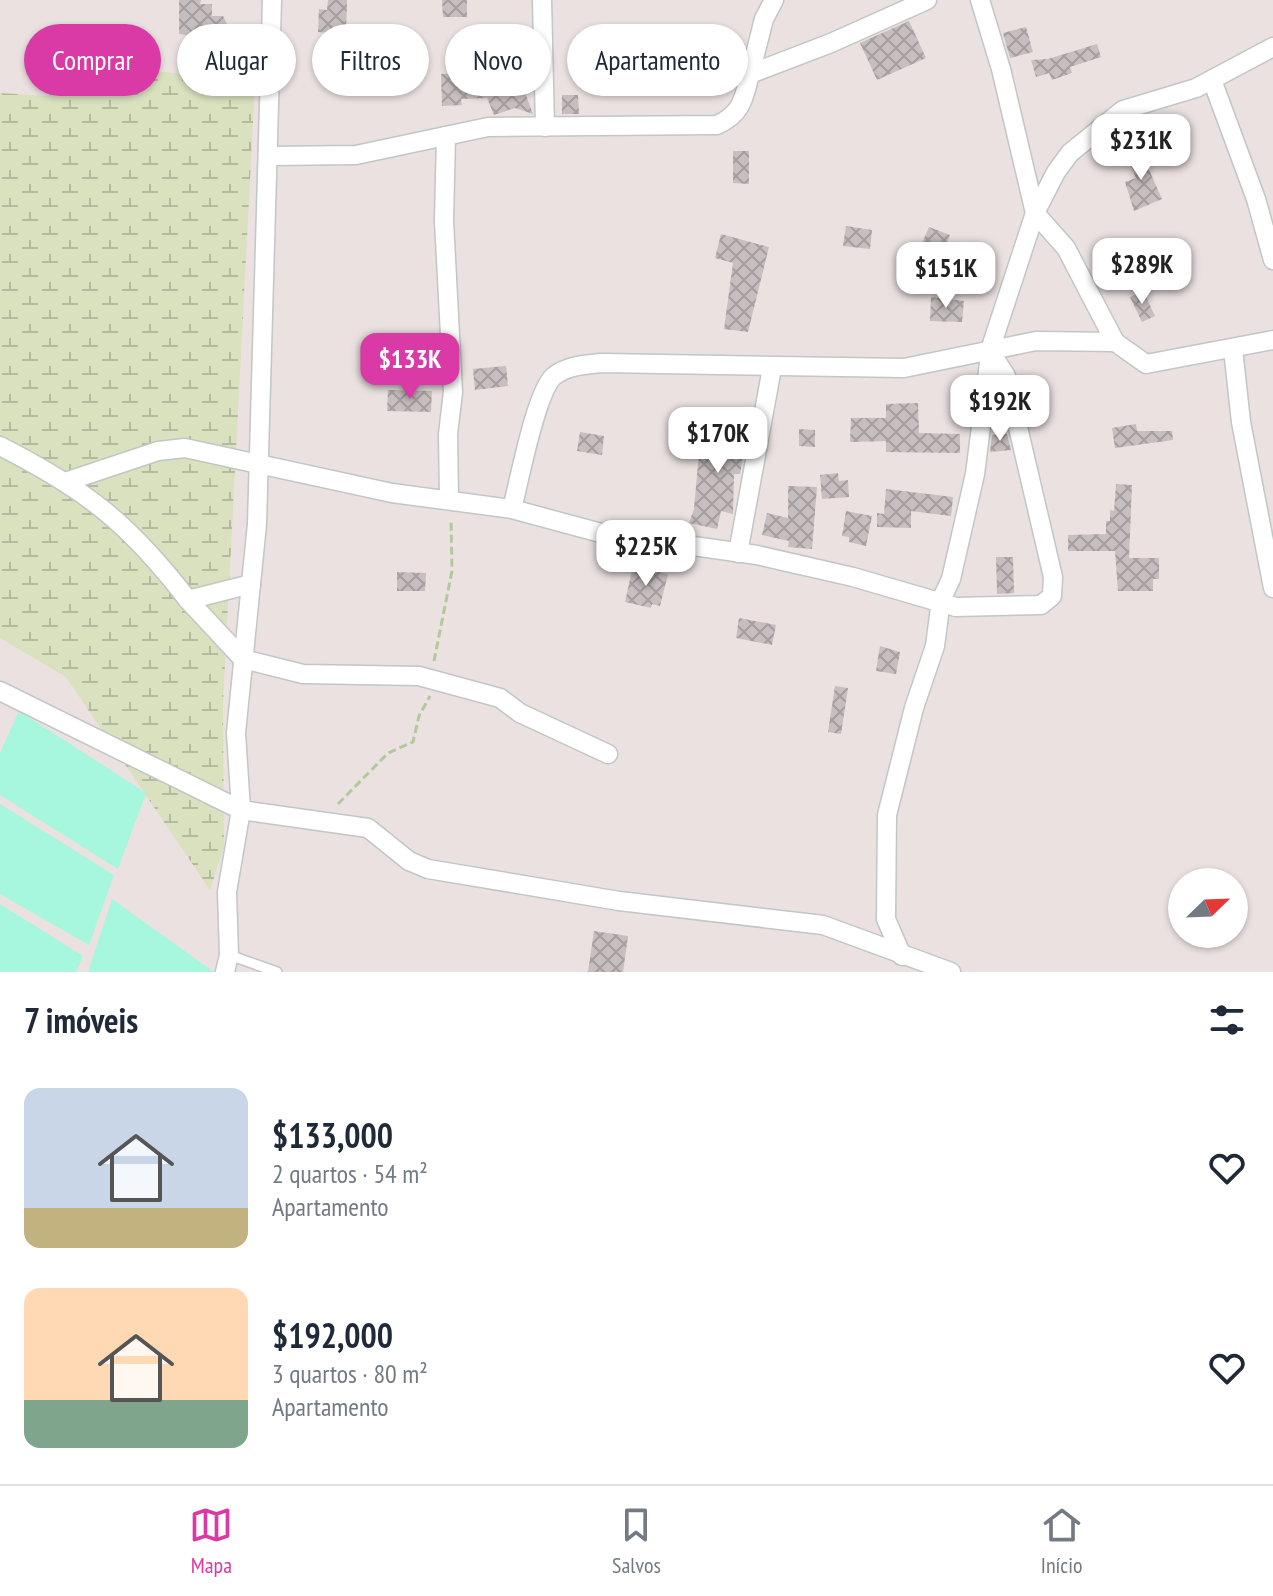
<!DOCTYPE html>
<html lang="pt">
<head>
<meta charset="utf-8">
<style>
  body { margin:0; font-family:"PT Sans Narrow",sans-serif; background:#f6f6f7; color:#1f2937; height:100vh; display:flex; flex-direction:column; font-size:30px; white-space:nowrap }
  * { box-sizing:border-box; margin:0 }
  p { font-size:26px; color:#747a83 }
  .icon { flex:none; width:44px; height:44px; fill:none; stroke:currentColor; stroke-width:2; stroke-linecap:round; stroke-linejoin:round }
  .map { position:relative; height:972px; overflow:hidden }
  .drawer { display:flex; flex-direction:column; background:#fff; flex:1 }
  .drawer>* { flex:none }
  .banner { position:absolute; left:24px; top:24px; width:800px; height:72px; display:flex; gap:16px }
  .needle { width:52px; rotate:67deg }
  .fabs { position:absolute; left:1168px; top:868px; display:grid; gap:16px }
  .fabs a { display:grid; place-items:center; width:80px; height:80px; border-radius:50%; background:#fff; box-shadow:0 2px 6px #0004; font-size:40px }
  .price { position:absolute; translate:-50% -68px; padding:0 18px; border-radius:16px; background:#fff; color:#222; font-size:26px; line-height:52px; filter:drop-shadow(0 2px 4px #0008) }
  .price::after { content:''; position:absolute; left:50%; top:48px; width:24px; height:18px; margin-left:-12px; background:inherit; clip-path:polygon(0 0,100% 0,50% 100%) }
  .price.on { background:#d93aa5; color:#fff }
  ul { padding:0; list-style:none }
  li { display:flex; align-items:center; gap:24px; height:200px; padding:0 24px }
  li span { display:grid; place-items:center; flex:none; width:224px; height:160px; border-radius:16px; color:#555 }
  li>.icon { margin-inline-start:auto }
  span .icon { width:96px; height:96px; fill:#fffc; stroke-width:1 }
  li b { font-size:34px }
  h2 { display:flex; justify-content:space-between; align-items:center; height:96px; padding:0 24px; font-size:34px }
  .tag { padding:0 28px; border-radius:36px; background:#fff; box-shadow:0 2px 6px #0004; font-size:28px; line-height:72px }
  .tag.on { background:#d93aa5; color:#fff }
  .dock { display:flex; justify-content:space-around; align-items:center; height:112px; border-top:2px solid #e0e1e3; background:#fff; font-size:22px; color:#747a83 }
  .dock a { display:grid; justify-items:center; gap:4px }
  .dock .on { color:#d93aa5 }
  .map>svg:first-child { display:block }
</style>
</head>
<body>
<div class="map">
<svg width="1273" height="972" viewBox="0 0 1273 972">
  <defs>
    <pattern id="wetland-marsh" width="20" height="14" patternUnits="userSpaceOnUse" patternTransform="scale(2)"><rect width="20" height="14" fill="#d9e1bf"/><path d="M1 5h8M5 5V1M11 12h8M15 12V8" fill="none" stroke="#b3ba9e"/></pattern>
    <pattern id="building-cross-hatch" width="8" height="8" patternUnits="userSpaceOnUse" patternTransform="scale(2)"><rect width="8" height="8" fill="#c7bebf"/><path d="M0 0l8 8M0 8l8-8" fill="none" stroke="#a59e9e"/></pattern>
  </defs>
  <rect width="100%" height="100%" fill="#ebe1e1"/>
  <path fill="url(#wetland-marsh)" d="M 82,62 L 255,83 L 223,702 L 224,846 L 210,890 L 66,677 L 0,638 L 0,93 L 48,96 Z"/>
  <g fill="#a6f7dd">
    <path d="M 19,711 L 146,793 L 118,869 L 0,795 L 0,753 Z"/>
    <path d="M 0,804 L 114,875 L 89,945 L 0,894 Z"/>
    <path d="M 112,899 L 214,972 L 88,972 Z"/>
    <path d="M 0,904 L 83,956 L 76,972 L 0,972 Z"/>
  </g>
  <g fill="url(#building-cross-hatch)">
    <path d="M 179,0 L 201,0 L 200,4 L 212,4 L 212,16 L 223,16 L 229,28 L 242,28 L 242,62 L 225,62 L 225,57 L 192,52 L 192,41 L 187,41 L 187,35 L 179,34 Z"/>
    <path d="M 328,0 L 347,0 L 346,34 L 318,32 L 319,9 L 327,10 Z"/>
    <path d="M 442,0 L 467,0 L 467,17 L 443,17 Z"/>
    <path d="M 909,21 L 926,58 L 877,80 L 860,43 Z"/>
    <path d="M 1026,27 L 1033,52 L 1010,58 L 1003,33 Z"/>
    <path d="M 522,35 L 524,56 L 513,61 L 533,114 L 515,108 L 494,115 L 487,98 L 461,99 L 462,105 L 442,106 L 441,74 L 503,71 L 492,43 Z"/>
    <path d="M 723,42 L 745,44 L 739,70 L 708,71 L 710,49 L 723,50 Z"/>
    <path d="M 1097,44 L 1101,57 L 1070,67 L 1072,73 L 1052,80 L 1049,73 L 1036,77 L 1031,60 L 1048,59 Z"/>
    <path d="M 562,95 L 578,95 L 579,114 L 562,114 Z"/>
    <path d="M 1139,147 L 1162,199 L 1134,211 L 1125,182 L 1136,178 L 1126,153 Z"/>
    <path d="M 733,151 L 749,151 L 749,184 L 733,183 Z"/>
    <path d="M 846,226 L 872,230 L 870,249 L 843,246 Z"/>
    <path d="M 929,227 L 950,235 L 943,252 L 922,243 Z"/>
    <path d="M 721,234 L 769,247 L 748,332 L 724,329 L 733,263 L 715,258 Z"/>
    <path d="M 1174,241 L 1180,256 L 1159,263 L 1154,248 Z"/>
    <path d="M 1143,291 L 1155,316 L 1142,322 L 1130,297 Z"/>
    <path d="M 931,297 L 964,301 L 962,322 L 930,321 Z"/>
    <path d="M 506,366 L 508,386 L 475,390 L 473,369 Z"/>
    <path d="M 388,390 L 432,391 L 431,412 L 387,411 Z"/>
    <path d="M 918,403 L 919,433 L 960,434 L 960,453 L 886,452 L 886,441 L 850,442 L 851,418 L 886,418 L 886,404 Z"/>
    <path d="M 1136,424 L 1137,431 L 1172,431 L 1173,440 L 1115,448 L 1112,428 Z"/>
    <path d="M 713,425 L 748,431 L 740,474 L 734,474 L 733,514 L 721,511 L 717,529 L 689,523 L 694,509 L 699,452 L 704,438 L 711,439 Z"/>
    <path d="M 799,429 L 815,430 L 815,447 L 799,446 Z"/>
    <path d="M 580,432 L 604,436 L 602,455 L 577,451 Z"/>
    <path d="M 1007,434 L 1011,450 L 990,452 L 992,435 Z"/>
    <path d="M 838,473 L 839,481 L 848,480 L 849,497 L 822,499 L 820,475 Z"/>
    <path d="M 1116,484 L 1132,485 L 1129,558 L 1159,558 L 1159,579 L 1153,579 L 1153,591 L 1118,591 L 1115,551 L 1068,551 L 1068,535 L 1106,534 L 1106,521 L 1110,521 L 1110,510 L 1114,511 Z"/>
    <path d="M 788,486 L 817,487 L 812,549 L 788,547 L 789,541 L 762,535 L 767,513 L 788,518 Z"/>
    <path d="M 886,489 L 953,497 L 951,516 L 911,511 L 911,528 L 877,527 L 877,513 L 884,514 Z"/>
    <path d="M 846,511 L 872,516 L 866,546 L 849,542 L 849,537 L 842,536 Z"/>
    <path d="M 996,557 L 1013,557 L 1014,593 L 997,594 Z"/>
    <path d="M 641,568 L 668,574 L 660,606 L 652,604 L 651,608 L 625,602 L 632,570 L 640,572 Z"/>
    <path d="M 397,572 L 426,573 L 425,591 L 397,591 Z"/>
    <path d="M 739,618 L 776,625 L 772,645 L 736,638 Z"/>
    <path d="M 880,646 L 900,652 L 896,674 L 876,671 Z"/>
    <path d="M 835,686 L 848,688 L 841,734 L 828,732 Z"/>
    <path d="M 594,931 L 628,936 L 623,972 L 588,972 Z"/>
  </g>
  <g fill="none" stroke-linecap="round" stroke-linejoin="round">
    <g stroke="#c0c7c5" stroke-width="12">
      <path id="service" d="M 229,955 L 277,972"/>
    </g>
    <g stroke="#c0c7c5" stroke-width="21">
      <g id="minor">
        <path d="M 542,0 L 545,127"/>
        <path d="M 980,0 L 1001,69 L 1035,213 L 1066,248 L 1115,342 L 1146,364 L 1273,340"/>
        <path d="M 750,74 L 764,19 L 774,0"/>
        <path d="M 1212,80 L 1256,199 L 1273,260"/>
        <path d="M 446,136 L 444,221 L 453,392 L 448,434 L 449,499"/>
        <path d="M 270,156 L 356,155 L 488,127 L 717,125 C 742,114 744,98 750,74 L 831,43 L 927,0"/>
        <path d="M 1233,349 L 1241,422 L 1273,588"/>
        <path d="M 0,446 C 86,490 128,522 188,600 L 251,584"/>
        <path d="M 68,481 L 158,451 L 185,448 L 392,493 L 512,509 L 601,533 L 757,555 L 853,577 L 956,607 L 1041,605 L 1052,596 L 1053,577 L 1006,376 L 992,354"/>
        <path d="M 512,509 C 519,482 536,391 554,376 C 568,365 585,365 602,363 L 904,368 L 1036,341 L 1115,342"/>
        <path d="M 738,553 L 772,368"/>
        <path d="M 188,600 L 243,659 L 303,674 L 419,676 L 500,698 L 520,713 L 608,754"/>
        <path d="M 0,691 L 241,810 L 368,828 L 409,861 L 428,869 L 619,901 L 823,925 L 951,972"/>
        <path d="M 902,956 L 886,919 L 887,815 L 914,708 L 935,646 L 941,600 L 951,579 L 975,474 L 991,347 L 1035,213 L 1056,172 L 1070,153 L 1123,110 L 1196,88 L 1273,47"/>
        <path d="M 225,972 L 229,955 L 227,892 L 241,810 L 236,733 L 257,524 L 272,0"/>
      </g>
    </g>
    <g stroke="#b2c99e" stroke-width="3" stroke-dasharray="8 4" stroke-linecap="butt">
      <path d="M 434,661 L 452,571 L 451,519"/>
      <path d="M 338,804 L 388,753 L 413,742 L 419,716 L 430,696"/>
    </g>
    <use href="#service" stroke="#fff" stroke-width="9"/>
    <use href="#minor" stroke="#fff" stroke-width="18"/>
  </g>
</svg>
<div class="fabs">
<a><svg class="needle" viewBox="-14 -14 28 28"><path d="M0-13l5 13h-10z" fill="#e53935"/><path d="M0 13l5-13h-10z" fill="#747a83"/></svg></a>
</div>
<b class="price" style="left:1141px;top:182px">$231K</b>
<b class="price" style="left:1142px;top:306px">$289K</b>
<b class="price" style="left:946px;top:310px">$151K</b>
<b class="price on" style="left:410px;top:401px">$133K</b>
<b class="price" style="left:1000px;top:443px">$192K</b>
<b class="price" style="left:718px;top:475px">$170K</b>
<b class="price" style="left:646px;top:588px">$225K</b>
<div class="banner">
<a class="tag on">Comprar</a>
<a class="tag">Alugar</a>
<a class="tag">Filtros</a>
<a class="tag">Novo</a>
<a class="tag">Apartamento</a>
</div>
</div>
<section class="drawer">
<h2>7 imóveis<svg class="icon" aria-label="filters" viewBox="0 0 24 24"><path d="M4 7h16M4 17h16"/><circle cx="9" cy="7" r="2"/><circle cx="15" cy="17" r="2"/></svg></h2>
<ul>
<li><span style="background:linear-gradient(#c9d6e8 75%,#c2b280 0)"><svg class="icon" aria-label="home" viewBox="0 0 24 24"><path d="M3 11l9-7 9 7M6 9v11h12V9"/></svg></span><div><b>$133,000</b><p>2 quartos · 54 m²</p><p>Apartamento</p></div><svg class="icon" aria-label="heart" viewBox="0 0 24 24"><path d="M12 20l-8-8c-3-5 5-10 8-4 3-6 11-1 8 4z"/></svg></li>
<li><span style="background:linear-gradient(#ffd9b3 70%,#7fa58c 0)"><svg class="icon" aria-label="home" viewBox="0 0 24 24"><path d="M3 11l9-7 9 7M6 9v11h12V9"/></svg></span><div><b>$192,000</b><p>3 quartos · 80 m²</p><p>Apartamento</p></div><svg class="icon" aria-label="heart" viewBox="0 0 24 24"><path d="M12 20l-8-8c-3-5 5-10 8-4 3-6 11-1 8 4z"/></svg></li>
</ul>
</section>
<nav class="dock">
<a class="on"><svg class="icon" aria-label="map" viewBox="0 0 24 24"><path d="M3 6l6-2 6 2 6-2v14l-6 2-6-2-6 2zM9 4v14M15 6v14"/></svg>Mapa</a>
<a><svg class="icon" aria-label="saved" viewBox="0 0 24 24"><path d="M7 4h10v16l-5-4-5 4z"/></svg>Salvos</a>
<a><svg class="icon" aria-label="home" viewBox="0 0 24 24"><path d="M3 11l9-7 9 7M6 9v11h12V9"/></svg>Início</a>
</nav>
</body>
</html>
